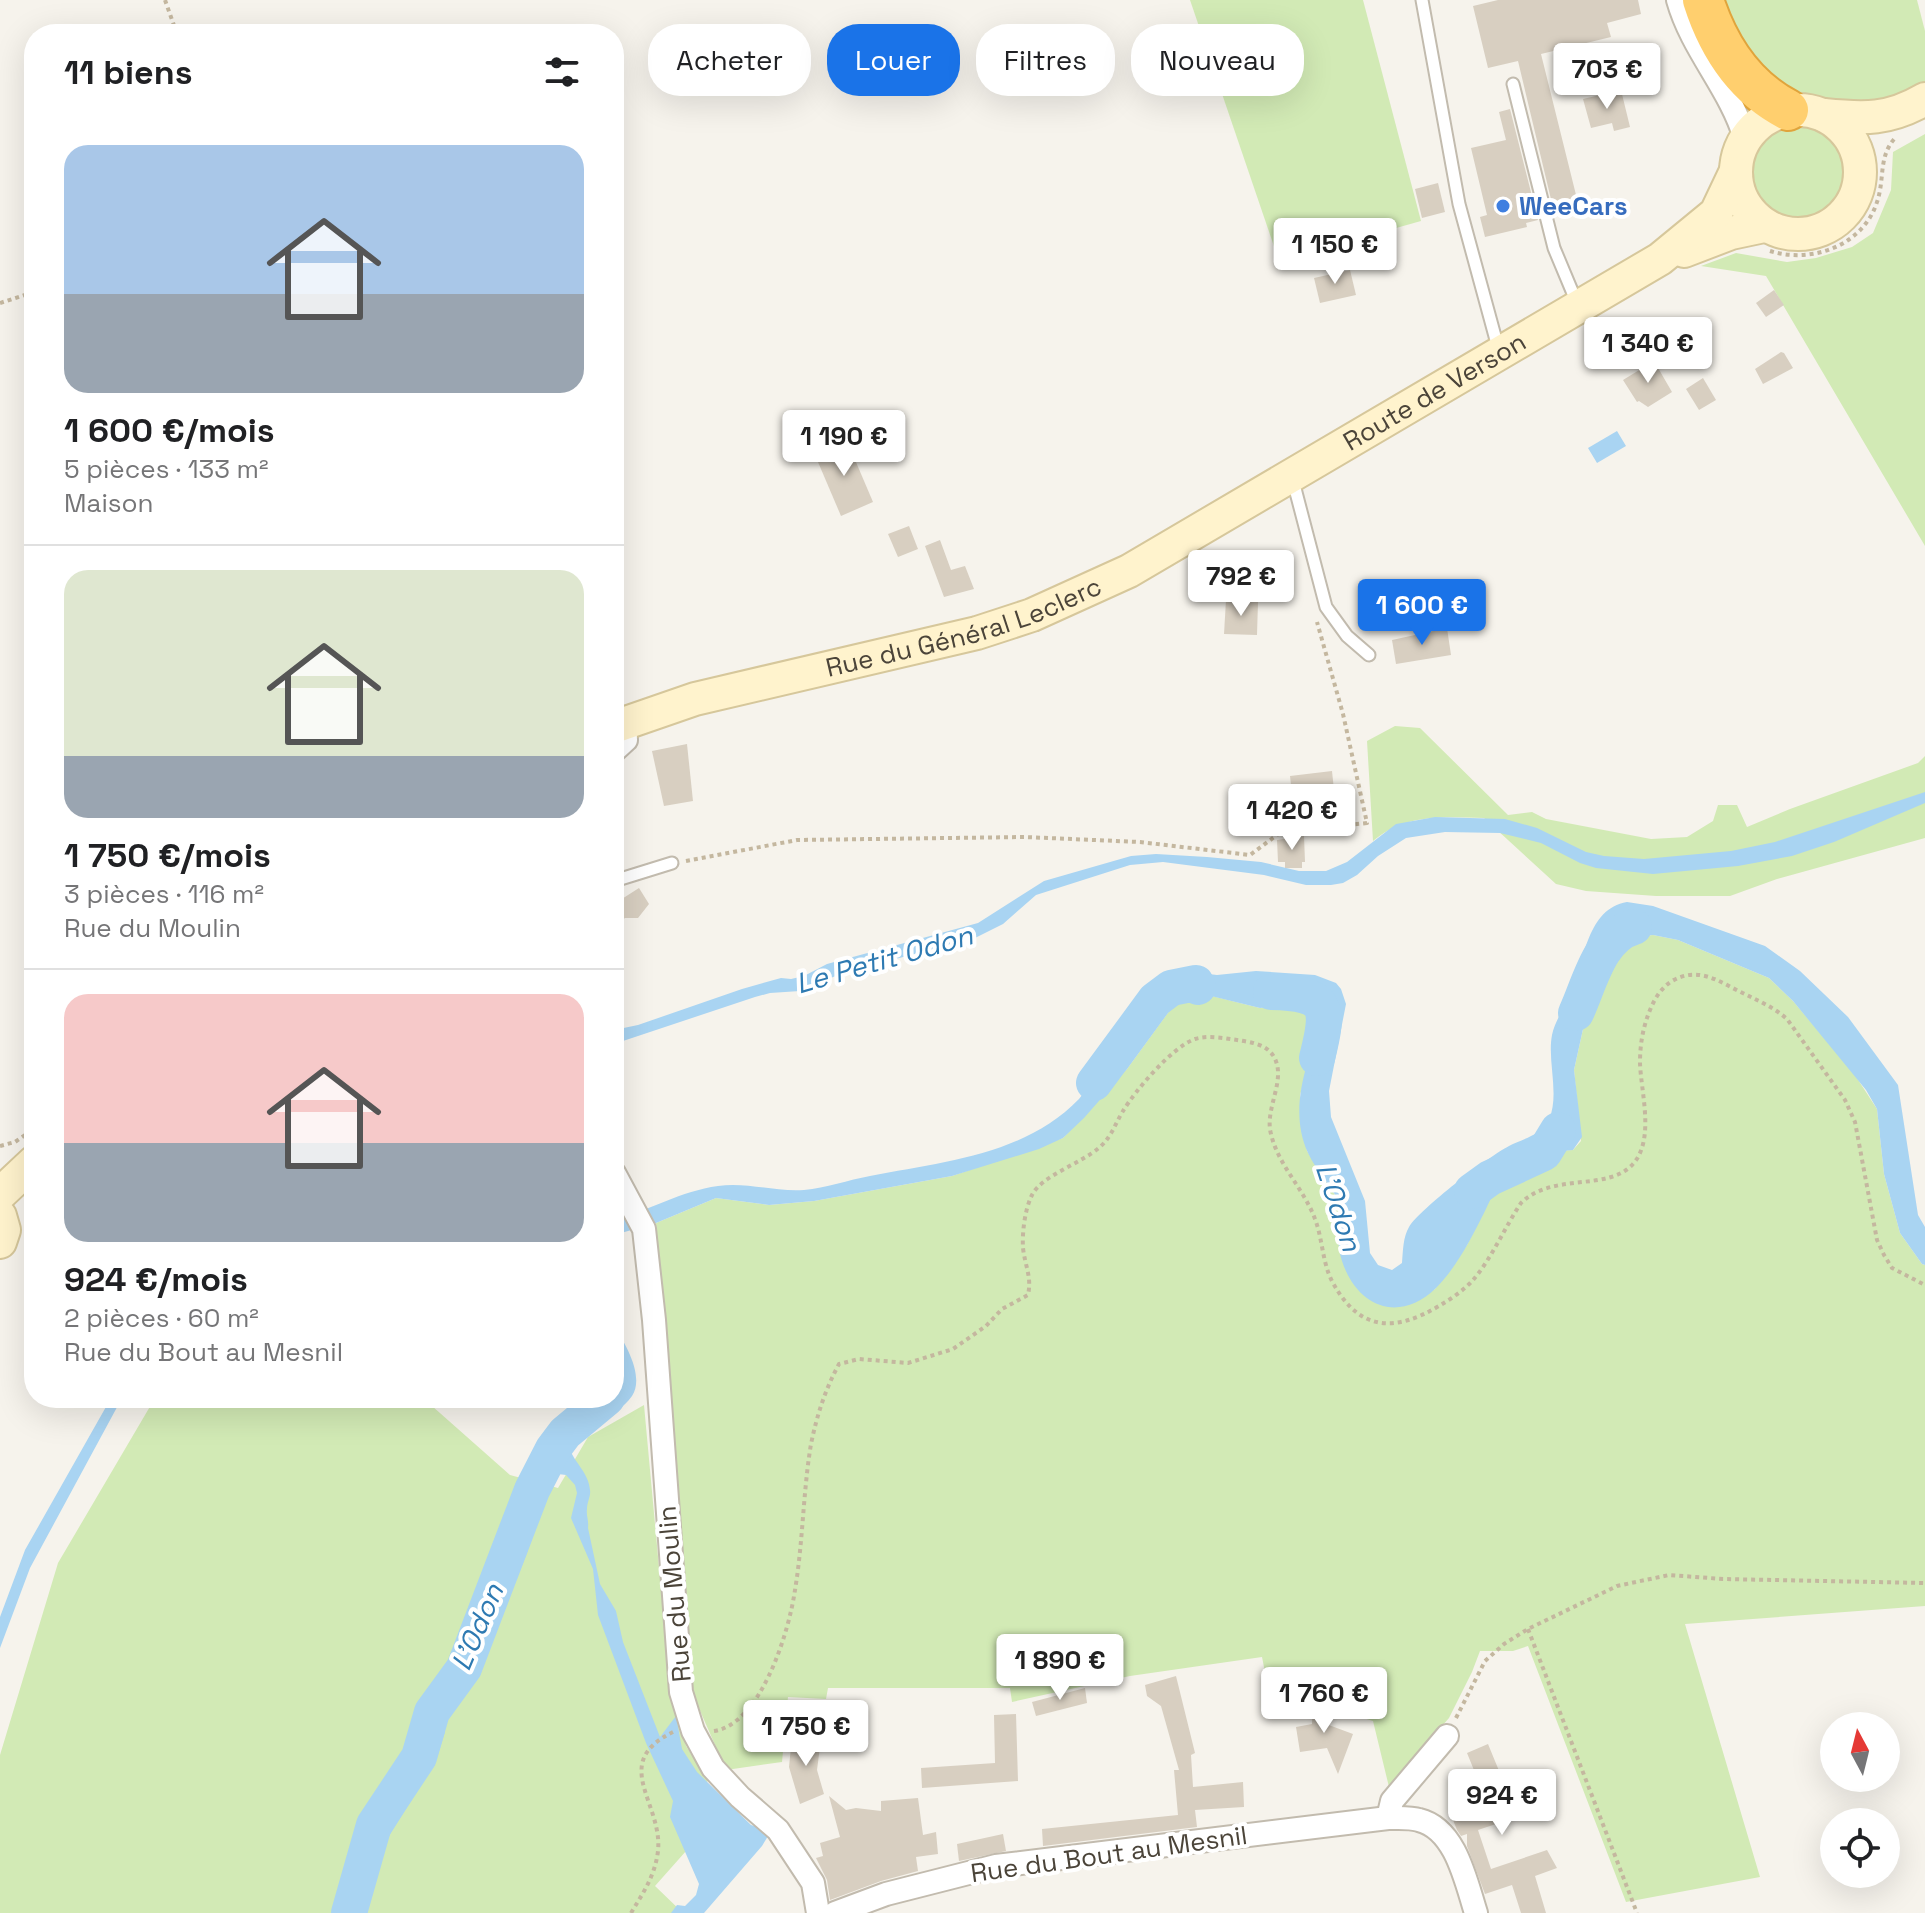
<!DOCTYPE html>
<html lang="fr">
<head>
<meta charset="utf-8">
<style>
  body { margin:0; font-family:"Space Grotesk",sans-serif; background:#f2f2f2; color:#202124; height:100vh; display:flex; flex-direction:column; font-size:30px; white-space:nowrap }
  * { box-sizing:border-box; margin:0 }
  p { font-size:26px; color:#757577 }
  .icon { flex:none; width:44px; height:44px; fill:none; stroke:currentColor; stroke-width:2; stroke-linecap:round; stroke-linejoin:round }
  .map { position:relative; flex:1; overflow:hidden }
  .panel { position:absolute; left:24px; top:24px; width:600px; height:1384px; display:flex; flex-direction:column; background:#fff; border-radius:32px; box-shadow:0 8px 32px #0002 }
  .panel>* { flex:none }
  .banner { position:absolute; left:648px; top:24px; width:760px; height:72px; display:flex; gap:16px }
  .needle { width:52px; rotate:353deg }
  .tools { position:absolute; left:1820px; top:1712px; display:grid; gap:16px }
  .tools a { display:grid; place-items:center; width:80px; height:80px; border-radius:50%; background:#fff; box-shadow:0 8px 32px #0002; font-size:40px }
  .price { position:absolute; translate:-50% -68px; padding:0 18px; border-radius:8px; background:#fff; color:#222; font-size:26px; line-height:52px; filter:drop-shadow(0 2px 4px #0008) }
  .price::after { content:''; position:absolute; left:50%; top:48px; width:24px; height:18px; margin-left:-12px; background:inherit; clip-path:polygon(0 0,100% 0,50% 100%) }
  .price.current { background:#1a73e8; color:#fff }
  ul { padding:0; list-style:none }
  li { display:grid; align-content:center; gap:16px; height:424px; padding:0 40px }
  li+li { border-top:2px solid #e0e0e0 }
  li span { display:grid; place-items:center; height:248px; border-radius:24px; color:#555 }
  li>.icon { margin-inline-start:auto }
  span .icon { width:144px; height:144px; fill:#fffc; stroke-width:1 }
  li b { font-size:34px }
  h2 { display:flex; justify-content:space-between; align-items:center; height:96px; padding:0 40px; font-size:34px }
  .tag { padding:0 28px; border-radius:32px; background:#fff; box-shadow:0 8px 32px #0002; font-size:28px; line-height:72px }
  .tag.current { background:#1a73e8; color:#fff }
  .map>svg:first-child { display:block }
</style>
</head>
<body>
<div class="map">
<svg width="1925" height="1913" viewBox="0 0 1925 1913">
  <rect width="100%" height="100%" fill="#f6f3ec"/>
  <g fill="#d2eab5">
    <path d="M 1190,0 L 1363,0 L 1421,221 L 1279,261 Z"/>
    <path d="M 1721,0 L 1917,0 L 1925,31 L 1925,84 L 1894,102 L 1845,105 L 1791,92 L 1755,72 Z"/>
    <circle cx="1799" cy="174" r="48"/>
    <path d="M 1925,134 L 1925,546 L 1766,276 L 1701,266 L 1736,253 L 1787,262 L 1816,258 L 1852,247 L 1873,233 L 1891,190 L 1893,152 Z"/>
    <path d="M 1395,726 L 1420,728 L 1508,815 L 1532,812 L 1546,819 L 1651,839 L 1687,837 L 1713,821 L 1718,805 L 1737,805 L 1747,827 L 1790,809 L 1918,763 L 1925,756 L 1925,838 L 1777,879 L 1730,896 L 1656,896 L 1586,891 L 1556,884 L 1484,818 C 1444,817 1406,813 1373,841 L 1367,741 Z"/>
    <path d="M 1653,935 L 1678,940 L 1769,978 L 1793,1001 L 1853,1072 L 1877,1109 L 1884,1174 L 1900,1233 L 1922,1264 L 1925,1265 L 1925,1606 L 1685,1624 L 1760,1877 L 1626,1902 L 1528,1646 L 1513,1651 L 1480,1651 L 1472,1672 L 1449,1718 L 1389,1787 L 1373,1721 L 1314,1703 L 1273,1712 L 1262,1657 L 1130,1676 L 1012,1702 L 1010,1688 L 828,1688 L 826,1699 L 788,1697 L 782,1762 L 726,1770 L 694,1697 L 674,1492 L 656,1223 L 716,1198 L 769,1205 L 814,1201 L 952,1176 L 1063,1138 L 1127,1069 L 1175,1003 L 1191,997 L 1212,996 L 1260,1008 L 1311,999 L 1319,1000 L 1326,1007 L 1300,1095 L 1307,1151 L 1342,1206 L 1338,1229 L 1339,1246 L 1425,1295 L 1435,1289 L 1467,1245 L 1499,1180 L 1514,1165 L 1553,1151 L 1573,1150 L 1581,1141 L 1574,1070 L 1598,961 L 1614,946 L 1635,937 Z"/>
    <path d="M 155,1398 L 423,1398 L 510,1475 L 558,1488 L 588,1437 L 644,1405 L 667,1654 L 686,1746 L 708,1781 L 687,1794 L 702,1833 L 655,1886 L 683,1913 L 0,1913 L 0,1755 L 58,1563 Z"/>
  </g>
  <g fill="#a9d4f2">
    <path d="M 1617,431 L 1626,446 L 1597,463 L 1588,448 Z"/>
    <path d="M 1925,792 L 1925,803 L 1834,842 L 1792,856 L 1738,866 L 1653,874 L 1596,868 L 1580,863 L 1541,843 L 1500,833 L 1445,832 L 1406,838 L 1378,856 L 1357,875 L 1343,883 L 1331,885 L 1306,885 L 1264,875 L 1163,862 L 1130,865 L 1036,895 L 1003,924 L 973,939 L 845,972 L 800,991 L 770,993 L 755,997 L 614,1044 L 614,1030 L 638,1025 L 742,989 L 781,978 L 791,979 L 804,976 L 827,964 L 978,923 L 1044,881 L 1131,856 L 1156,854 L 1207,857 L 1261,862 L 1299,871 L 1326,871 L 1347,862 L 1396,824 L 1435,817 L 1505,819 L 1537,828 L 1586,852 L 1604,856 L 1644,859 L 1731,851 L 1775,842 Z"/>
    <path d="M 1627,902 L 1653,906 L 1765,946 L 1800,971 L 1848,1017 L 1898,1085 L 1918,1215 L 1925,1227 L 1925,1265 L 1922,1264 L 1900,1233 L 1884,1174 L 1877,1109 L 1866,1090 L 1793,1001 L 1769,978 L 1678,940 L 1653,935 L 1635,937 L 1615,946 L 1598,961 L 1574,1070 L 1582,1137 L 1573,1150 C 1554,1151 1525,1156 1510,1169 C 1497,1181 1493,1195 1485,1211 C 1472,1237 1457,1267 1436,1288 C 1399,1324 1357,1307 1342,1261 C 1336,1244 1339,1224 1342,1206 C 1332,1188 1317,1172 1308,1153 C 1286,1105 1311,1054 1326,1007 L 1319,1001 L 1311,999 L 1260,1008 L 1211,996 L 1191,997 L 1175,1003 L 1127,1069 L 1084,1118 L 1063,1138 L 1039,1149 L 952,1176 L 814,1201 L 769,1205 L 716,1198 L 656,1223 L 614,1235 L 614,1220 C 650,1210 681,1191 718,1186 C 747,1182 775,1192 804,1190 C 826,1188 848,1180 870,1176 C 943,1162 1025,1155 1079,1099 L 1163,990 L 1180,981 L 1200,973 L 1217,975 L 1256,971 L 1315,975 L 1336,983 L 1341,989 L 1346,1004 L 1329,1091 L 1331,1117 L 1365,1201 L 1370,1253 L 1378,1265 L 1392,1270 L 1402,1263 C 1403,1251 1403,1237 1409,1227 C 1421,1208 1488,1157 1509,1146 C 1522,1139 1542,1135 1549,1120 C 1560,1094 1547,1061 1552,1035 C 1555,1020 1567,1004 1572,990 C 1585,959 1587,909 1627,902 Z"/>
    <path d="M 614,1326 C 625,1343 645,1376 632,1396 C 624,1408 609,1416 598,1424 C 587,1432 578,1438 570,1450 C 576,1464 589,1474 590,1490 C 591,1496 587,1502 587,1509 C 586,1516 589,1520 588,1528 L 600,1584 L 616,1611 L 623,1642 L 660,1737 L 676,1716 L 682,1749 L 697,1772 L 751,1825 L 771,1831 L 762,1846 L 704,1913 L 671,1913 L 677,1905 L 685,1906 L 696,1895 L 699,1884 L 670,1817 L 673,1801 L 646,1743 L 598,1615 L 593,1569 L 571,1518 L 577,1493 L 575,1485 L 566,1475 L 558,1474 L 546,1484 L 527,1553 L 480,1670 L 454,1698 L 442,1722 L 445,1732 L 436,1761 L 381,1849 L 372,1870 L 366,1886 L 367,1913 L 348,1913 L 380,1818 L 423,1743 L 466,1657 L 503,1572 L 541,1476 L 580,1426 L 594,1398 L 614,1398 Z"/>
    <path d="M 111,1398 L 122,1398 L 30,1568 L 0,1648 L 0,1617 L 25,1550 Z"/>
  </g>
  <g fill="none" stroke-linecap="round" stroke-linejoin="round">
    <g stroke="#a9d4f2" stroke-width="36">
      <path d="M 1271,992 C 1329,993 1330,1007 1317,1058"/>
      <path d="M 1576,1013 C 1590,983 1599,937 1634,927"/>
      <path d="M 1094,1083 L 1155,1000 L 1171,988 L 1196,983 L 1198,987"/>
      <path d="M 1472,1191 L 1490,1178 L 1544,1153 L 1558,1130"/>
      <path d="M 349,1913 L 374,1825 L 419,1757 L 432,1712 L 464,1668 L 532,1490 L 553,1449 L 565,1433 L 607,1398"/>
    </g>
  </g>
  <g fill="#d8cfc1">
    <path d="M 1498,0 L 1638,0 L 1641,14 L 1607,23 L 1611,37 L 1541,54 L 1580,211 L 1555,216 L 1518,61 L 1488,68 L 1473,6 Z"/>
    <path d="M 1621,90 L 1630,127 L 1614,131 L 1612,123 L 1591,128 L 1583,99 Z"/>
    <path d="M 1510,109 L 1538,220 L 1526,223 L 1527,227 L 1485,237 L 1480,217 L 1487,215 L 1471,148 L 1506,140 L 1499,112 Z"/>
    <path d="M 1438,183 L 1445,212 L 1422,218 L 1415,189 Z"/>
    <path d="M 1350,270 L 1356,295 L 1320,303 L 1314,278 Z"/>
    <path d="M 1774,290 L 1784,305 L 1766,317 L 1756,303 Z"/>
    <path d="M 1781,352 L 1784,353 L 1793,368 L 1763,384 L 1755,369 Z"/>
    <path d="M 1654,361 L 1672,392 L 1648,407 L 1639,401 L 1637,402 L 1623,380 Z"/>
    <path d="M 1703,378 L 1716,400 L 1699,410 L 1686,389 Z"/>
    <path d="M 847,441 L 873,502 L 841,516 L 815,455 Z"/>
    <path d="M 909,526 L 918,549 L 898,557 L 888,534 Z"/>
    <path d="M 940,540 L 951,570 L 965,566 L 974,589 L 944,597 L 925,546 Z"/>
    <path d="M 1226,600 L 1258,602 L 1257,635 L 1224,634 Z"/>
    <path d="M 1447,628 L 1451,655 L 1396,664 L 1392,640 Z"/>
    <path d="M 687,744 L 693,801 L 664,806 L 652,751 Z"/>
    <path d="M 1332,771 L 1334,790 L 1292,794 L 1290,776 Z"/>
    <path d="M 1304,836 L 1305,862 L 1302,862 L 1302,868 L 1285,868 L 1285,862 L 1278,862 L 1277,840 Z"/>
    <path d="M 639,888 L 649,904 L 638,918 L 625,918 L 614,926 L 614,904 Z"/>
    <path d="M 1176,1676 L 1195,1753 L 1191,1755 L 1193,1787 L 1243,1782 L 1244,1807 L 1195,1810 L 1197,1827 L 1043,1846 L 1042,1829 L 1178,1815 L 1174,1770 L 1179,1770 L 1161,1706 L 1147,1696 L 1145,1685 Z"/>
    <path d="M 1085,1688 L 1087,1703 L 1036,1716 L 1032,1702 Z"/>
    <path d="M 1320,1690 L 1326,1724 L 1353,1734 L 1338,1774 L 1327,1748 L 1300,1752 L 1296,1727 L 1312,1724 L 1313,1691 Z"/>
    <path d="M 1016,1714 L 1018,1781 L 922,1788 L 921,1768 L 995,1763 L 994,1715 Z"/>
    <path d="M 792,1737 L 821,1739 L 817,1770 L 824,1794 L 800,1804 L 789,1767 Z"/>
    <path d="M 1488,1744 L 1511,1800 L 1526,1794 L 1532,1812 L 1478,1830 L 1491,1869 L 1547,1850 L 1557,1868 L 1535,1876 L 1546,1913 L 1521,1913 L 1512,1885 L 1485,1894 L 1467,1846 L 1467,1834 L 1461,1836 L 1457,1830 L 1453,1820 L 1467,1815 L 1467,1807 L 1470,1806 L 1472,1813 L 1489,1807 L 1467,1753 Z"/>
    <path d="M 829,1796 L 846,1810 L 856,1808 L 881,1811 L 881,1801 L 918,1798 L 923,1835 L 936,1832 L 938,1854 L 916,1857 L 918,1871 L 881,1881 L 830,1900 L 827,1880 L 816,1858 L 823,1856 L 820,1843 L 840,1837 Z"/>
    <path d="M 1003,1834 L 1006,1851 L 959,1861 L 957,1844 Z"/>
  </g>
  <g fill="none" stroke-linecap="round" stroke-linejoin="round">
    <g stroke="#c2bbae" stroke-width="15">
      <g id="lane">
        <path d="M 1422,0 L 1459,204 L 1499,351"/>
        <path d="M 1513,84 L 1554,248 L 1577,303"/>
        <path d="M 1292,477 L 1326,607 L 1347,636 L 1369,655"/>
        <path d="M 614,881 L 672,863"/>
      </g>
    </g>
    <g stroke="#c2bbae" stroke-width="26">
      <g id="street">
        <path d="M 1678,0 C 1692,50 1730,88 1745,138"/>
        <path d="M 614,751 L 626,740 L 625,722"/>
        <path d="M 614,1173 L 644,1229 L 654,1320 L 681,1692 L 693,1731 L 713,1768 L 740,1797 L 778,1830 L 813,1883 L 818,1913"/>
        <path d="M 1388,1818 L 1392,1801 L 1447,1736"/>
        <path d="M 835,1913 L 886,1894 L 996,1866 L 1388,1818 C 1397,1818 1410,1817 1419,1820 C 1456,1829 1466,1882 1476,1913"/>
      </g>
    </g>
    <g stroke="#d6c79b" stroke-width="36">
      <g id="secondary">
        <circle cx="1798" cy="172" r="62"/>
        <path d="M 1824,115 C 1865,119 1889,120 1925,99"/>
        <path d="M 1684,251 L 1731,233 L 1764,226"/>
        <path id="s1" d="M 614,727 L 695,699 L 977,633 L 1032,615 L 1129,571 L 1660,259 L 1716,213 L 1735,173"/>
        <path d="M 0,1194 L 34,1162"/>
        <path d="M 0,1216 L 4,1230 L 0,1242"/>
      </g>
    </g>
    <g stroke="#e0a43c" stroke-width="44">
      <path id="highway" d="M 1703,0 C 1718,47 1744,87 1788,110"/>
    </g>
    <g stroke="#c4b79f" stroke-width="4" stroke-dasharray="4 4" stroke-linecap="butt">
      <path d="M 165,0 L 177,34"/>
      <path d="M 1770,251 C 1811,264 1863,246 1877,202 C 1885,179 1878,157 1895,138"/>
      <path d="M 0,303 L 34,292"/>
      <path d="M 686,861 L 797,840 L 1025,837 L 1140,842 L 1250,855 L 1281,832 L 1367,823 L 1343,714 L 1317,622"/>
      <path d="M 0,1146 L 15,1142 L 34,1129"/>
      <path d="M 1528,1629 L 1637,1913"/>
      <path d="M 1456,1718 L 1485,1661 L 1504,1644 L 1528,1629 L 1617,1586 L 1669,1575 L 1723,1579 L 1925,1583"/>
      <path d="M 714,1731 C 761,1724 789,1632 795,1590 C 803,1542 803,1492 811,1444 C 817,1415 825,1390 839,1364 L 859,1359 L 908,1363 L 953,1349 L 986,1326 L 1002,1309 L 1028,1295 C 1032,1277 1025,1266 1023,1248 C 1022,1232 1025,1209 1032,1195 C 1041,1176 1082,1163 1100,1147 C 1112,1136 1115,1124 1123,1111 C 1135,1091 1172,1047 1195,1039 C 1208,1035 1223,1038 1237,1040 C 1250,1042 1267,1044 1274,1057 C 1287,1080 1264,1109 1271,1134 C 1278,1165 1304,1189 1315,1219 C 1323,1240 1322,1263 1333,1283 C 1360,1332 1395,1332 1439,1306 C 1451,1299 1464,1290 1473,1280 C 1492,1258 1505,1227 1521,1203 C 1552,1172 1608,1192 1633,1164 C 1655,1139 1641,1093 1640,1063 C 1640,1044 1643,1027 1650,1010 C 1655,998 1661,988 1672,981 C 1693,969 1710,976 1729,986 C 1749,997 1770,1004 1787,1019 L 1845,1100 L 1855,1122 L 1877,1240 L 1884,1255 L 1892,1268 L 1925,1285"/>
      <path d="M 631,1913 C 643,1893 655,1876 658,1851 C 663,1803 609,1763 673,1732"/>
    </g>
    <use href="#lane" stroke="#fff" stroke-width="11"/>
    <use href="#street" stroke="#fff" stroke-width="22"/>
    <use href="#secondary" stroke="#fff3cd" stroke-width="32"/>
    <use href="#highway" stroke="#ffcf6e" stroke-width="40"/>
  </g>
  <circle fill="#3f7fe0" stroke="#fff" stroke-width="3" cx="1503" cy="206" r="8"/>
  <g text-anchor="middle" stroke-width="8" stroke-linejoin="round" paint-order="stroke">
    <g font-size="26" font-weight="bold" fill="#366cbe" stroke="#fff" text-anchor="start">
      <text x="1519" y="215">WeeCars</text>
    </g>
    <g font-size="26" fill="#4b4439" stroke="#fff">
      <text dy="9" stroke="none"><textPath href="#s1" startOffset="894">Route de Verson</textPath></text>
      <text dy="9" stroke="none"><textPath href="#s1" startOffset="364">Rue du Général Leclerc</textPath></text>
      <text transform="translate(674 1594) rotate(-95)" y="9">Rue du Moulin</text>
      <text transform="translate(1109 1854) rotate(-8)" y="9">Rue du Bout au Mesnil</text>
    </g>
    <g font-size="28" font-style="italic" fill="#2e7ab2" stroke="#fff">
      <text transform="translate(884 959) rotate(-16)" y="10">Le Petit Odon</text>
      <text transform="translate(1339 1207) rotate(72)" y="10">L'Odon</text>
      <text transform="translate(477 1627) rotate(-67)" y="10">L'Odon</text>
    </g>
  </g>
</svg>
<div class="tools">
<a><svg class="needle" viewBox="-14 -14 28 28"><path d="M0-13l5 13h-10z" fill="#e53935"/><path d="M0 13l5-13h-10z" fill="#757577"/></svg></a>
<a><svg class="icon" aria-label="locate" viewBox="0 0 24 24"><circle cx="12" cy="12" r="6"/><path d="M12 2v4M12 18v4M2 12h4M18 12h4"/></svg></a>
</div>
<b class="price" style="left:1607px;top:111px">703 €</b>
<b class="price" style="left:1335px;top:286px">1 150 €</b>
<b class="price" style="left:1648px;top:385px">1 340 €</b>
<b class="price" style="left:844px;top:478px">1 190 €</b>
<b class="price" style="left:1241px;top:618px">792 €</b>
<b class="price current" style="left:1422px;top:647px">1 600 €</b>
<b class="price" style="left:1292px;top:852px">1 420 €</b>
<b class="price" style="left:1060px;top:1702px">1 890 €</b>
<b class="price" style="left:1324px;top:1735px">1 760 €</b>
<b class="price" style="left:806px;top:1768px">1 750 €</b>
<b class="price" style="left:1502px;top:1837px">924 €</b>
<div class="banner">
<a class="tag">Acheter</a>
<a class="tag current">Louer</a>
<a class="tag">Filtres</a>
<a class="tag">Nouveau</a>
</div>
<section class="panel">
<h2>11 biens<svg class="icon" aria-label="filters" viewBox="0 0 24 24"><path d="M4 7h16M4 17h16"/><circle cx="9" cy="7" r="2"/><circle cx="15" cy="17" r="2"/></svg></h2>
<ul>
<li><span style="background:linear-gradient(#a9c7e8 60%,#9aa5b1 0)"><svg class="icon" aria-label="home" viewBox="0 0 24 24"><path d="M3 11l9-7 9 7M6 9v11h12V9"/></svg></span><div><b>1 600 €/mois</b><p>5 pièces · 133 m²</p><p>Maison</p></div></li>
<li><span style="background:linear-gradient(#dfe7d0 75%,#9aa5b1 0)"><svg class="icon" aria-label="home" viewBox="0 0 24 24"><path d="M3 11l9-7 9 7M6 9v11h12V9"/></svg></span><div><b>1 750 €/mois</b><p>3 pièces · 116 m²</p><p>Rue du Moulin</p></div></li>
<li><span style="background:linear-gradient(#f6c9c9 60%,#9aa5b1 0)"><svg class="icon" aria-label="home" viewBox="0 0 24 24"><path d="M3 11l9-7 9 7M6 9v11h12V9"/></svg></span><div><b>924 €/mois</b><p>2 pièces · 60 m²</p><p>Rue du Bout au Mesnil</p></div></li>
</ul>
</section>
</div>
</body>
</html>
